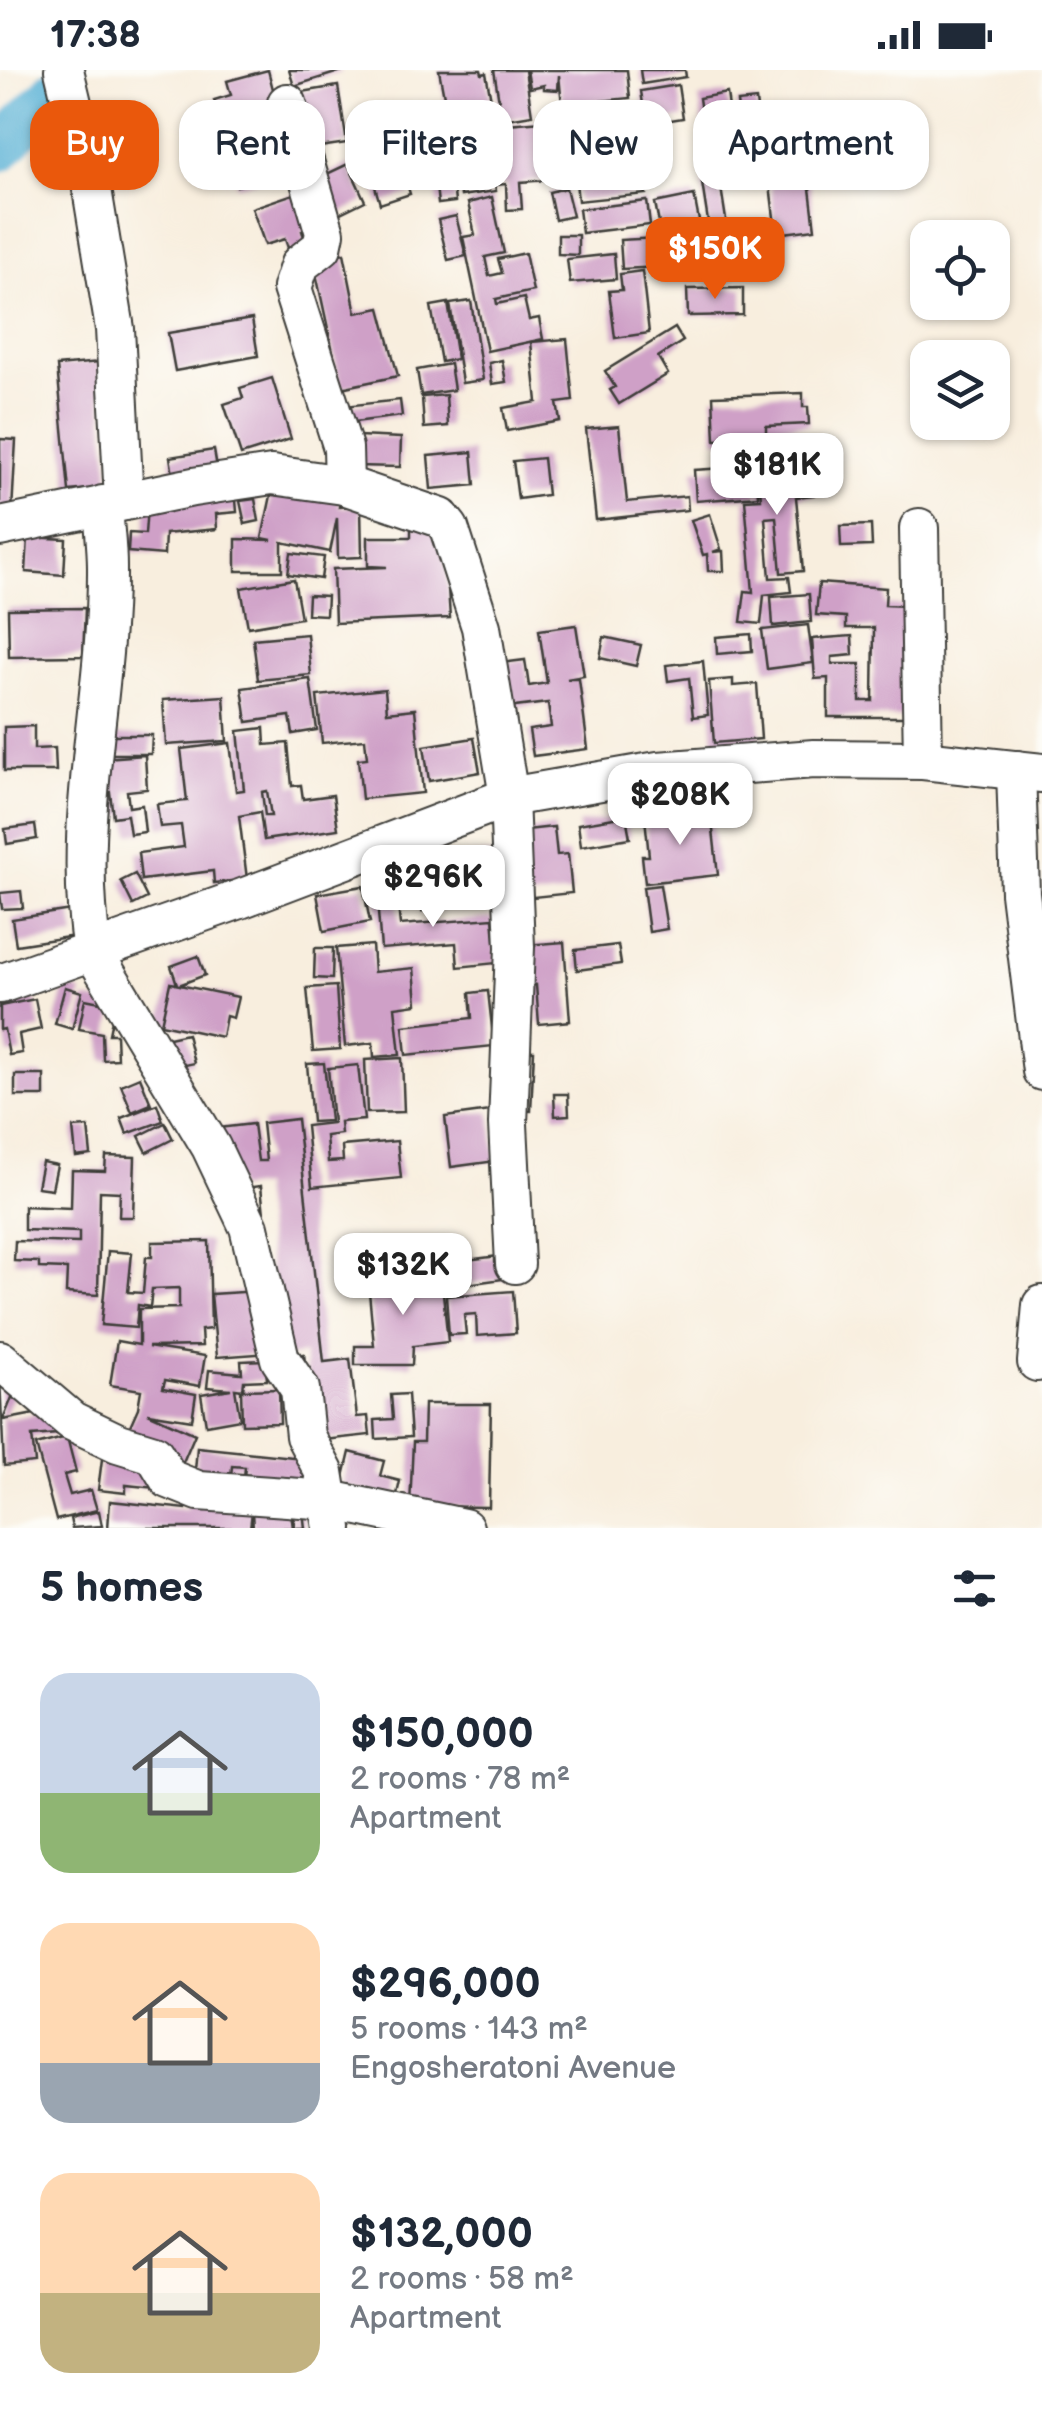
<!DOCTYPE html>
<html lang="en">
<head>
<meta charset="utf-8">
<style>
  body { margin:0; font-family:"Balsamiq Sans",sans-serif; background:#f6f6f7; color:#1f2937; height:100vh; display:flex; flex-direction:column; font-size:38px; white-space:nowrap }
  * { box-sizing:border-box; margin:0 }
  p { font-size:32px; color:#747a83 }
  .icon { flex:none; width:55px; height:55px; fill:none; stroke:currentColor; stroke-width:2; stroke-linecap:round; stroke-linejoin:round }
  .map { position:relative; height:1458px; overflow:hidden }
  .side { display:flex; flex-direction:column; background:#fff; flex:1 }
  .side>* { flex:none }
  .top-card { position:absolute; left:30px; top:30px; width:982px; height:90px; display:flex; gap:20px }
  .fabs { position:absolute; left:910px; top:150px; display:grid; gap:20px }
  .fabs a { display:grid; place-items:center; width:100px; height:100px; border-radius:20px; background:#fff; box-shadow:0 2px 8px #0004; font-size:50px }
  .price { position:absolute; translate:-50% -85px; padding:0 22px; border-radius:20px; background:#fff; color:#222; font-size:32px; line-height:65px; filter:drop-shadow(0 2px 5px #0008) }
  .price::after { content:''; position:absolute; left:50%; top:60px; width:30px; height:22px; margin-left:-15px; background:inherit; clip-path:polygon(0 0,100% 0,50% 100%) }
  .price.current { background:#ea580c; color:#fff }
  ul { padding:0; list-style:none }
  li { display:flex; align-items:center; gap:30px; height:250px; padding:0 40px }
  li span { display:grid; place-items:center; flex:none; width:280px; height:200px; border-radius:30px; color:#555 }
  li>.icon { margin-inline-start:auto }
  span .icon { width:120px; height:120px; fill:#fffc; stroke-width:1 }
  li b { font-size:42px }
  h2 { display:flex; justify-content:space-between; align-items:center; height:120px; padding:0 40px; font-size:42px }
  .tag { padding:0 35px; border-radius:30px; background:#fff; box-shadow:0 2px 8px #0004; font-size:35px; line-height:90px }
  .tag.current { background:#ea580c; color:#fff }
  .status { display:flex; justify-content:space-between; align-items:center; height:70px; padding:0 50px; background:#fff; direction:ltr }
  .status svg { height:28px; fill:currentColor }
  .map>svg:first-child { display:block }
</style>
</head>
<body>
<div class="status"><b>17:38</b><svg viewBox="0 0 49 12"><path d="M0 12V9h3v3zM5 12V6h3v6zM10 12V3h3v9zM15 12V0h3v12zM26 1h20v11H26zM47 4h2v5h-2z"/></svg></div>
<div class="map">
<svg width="1042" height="1458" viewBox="0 0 1042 1458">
  <rect width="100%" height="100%" fill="#fdfcf7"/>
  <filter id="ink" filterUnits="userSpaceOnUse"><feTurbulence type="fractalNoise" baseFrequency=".01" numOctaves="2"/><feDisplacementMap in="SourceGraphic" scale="20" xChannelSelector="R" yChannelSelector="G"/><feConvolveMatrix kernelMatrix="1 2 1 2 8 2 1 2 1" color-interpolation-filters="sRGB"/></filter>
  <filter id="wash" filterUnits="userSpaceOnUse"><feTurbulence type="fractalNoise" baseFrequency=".0048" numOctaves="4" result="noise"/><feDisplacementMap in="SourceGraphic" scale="40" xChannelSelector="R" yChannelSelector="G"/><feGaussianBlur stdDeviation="2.25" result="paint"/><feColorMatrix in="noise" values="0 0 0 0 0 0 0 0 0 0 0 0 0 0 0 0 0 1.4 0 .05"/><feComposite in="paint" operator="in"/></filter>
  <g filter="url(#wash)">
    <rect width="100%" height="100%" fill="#f8eede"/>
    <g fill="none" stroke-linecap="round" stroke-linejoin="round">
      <path stroke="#58b1d5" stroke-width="45" d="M 0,79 L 56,21"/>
    </g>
    <g id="blocks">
      <g fill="#cfa0c7" fill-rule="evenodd">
        <path d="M 268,0 L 294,101 L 237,116 L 214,30 L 231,25 L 227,11 Z"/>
        <path d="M 289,0 L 342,0 L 342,1 L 294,16 Z"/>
        <path d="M 439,0 L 481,0 L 482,4 L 486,3 L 495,51 L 450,59 Z"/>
        <path d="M 494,0 L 525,0 L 532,45 L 502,50 Z"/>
        <path d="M 527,0 L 627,0 L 630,28 L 562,35 L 559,5 L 558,20 L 544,19 L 544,15 L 530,18 Z"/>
        <path d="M 640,0 L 685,0 L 686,7 L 642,14 Z"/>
        <path d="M 678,15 L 683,48 L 646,54 L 641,21 Z"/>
        <path d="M 338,16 L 347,73 L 306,79 L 296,23 Z"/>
        <path d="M 727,23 L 731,53 L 703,57 L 699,28 Z"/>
        <path d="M 756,30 L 760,63 L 741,66 L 737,32 Z"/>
        <path d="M 631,34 L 640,82 L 611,87 L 602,40 Z"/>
        <path d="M 542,51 L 548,110 L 520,112 L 522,139 L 507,140 L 506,114 L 495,115 L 496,121 L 461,126 L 453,73 L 487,67 L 495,111 L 491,71 L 509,69 L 508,54 Z"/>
        <path d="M 599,54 L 602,86 L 570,90 L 567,58 Z"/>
        <path d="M 806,86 L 815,159 L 776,164 L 767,90 Z"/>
        <path d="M 642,89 L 646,124 L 578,131 L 576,112 L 564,113 L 562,98 Z"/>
        <path d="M 348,94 L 365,131 L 330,148 L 312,111 Z"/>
        <path d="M 402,97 L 410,124 L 380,134 L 372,106 Z"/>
        <path d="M 452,105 L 455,132 L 438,134 L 435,107 Z"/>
        <path d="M 720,111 L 727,156 L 709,158 L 702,113 Z"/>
        <path d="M 566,118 L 573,146 L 555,150 L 549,122 Z"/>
        <path d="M 302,121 L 314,157 L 302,161 L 309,181 L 291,187 L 285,169 L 265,175 L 252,138 Z"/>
        <path d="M 694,125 L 700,156 L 661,164 L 655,133 Z"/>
        <path d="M 492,127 L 504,183 L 485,187 L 489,206 L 502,203 L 498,189 L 525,183 L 533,221 L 496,229 L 497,234 L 524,228 L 529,250 L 539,248 L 543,269 L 487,281 L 463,167 L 475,165 L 468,133 Z"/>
        <path d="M 647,131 L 650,155 L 582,163 L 579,139 Z"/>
        <path d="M 456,146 L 466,186 L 448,190 L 438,150 Z"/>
        <path d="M 558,165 L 578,165 L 578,185 L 558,184 Z"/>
        <path d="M 677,167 L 678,196 L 622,199 L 620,170 Z"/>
        <path d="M 701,168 L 708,207 L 688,211 L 681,171 Z"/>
        <path d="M 344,183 L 356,243 L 380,238 L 398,306 L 341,318 L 313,190 Z"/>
        <path d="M 614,184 L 616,209 L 570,213 L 567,189 Z"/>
        <path d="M 642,201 L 649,263 L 615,268 L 609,221 L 622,220 L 620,204 Z"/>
        <path d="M 743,218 L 743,245 L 688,246 L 687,219 Z"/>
        <path d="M 471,231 L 483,310 L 462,313 L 450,234 Z"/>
        <path d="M 448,233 L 457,289 L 441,292 L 431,236 Z"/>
        <path d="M 252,249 L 258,286 L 175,301 L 168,263 Z"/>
        <path d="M 675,258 L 683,271 L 658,287 L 668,304 L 619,334 L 610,320 L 615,317 L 605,301 Z"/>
        <path d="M 567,269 L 573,331 L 557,333 L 560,351 L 507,361 L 503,338 L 537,332 L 531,272 Z"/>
        <path d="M 502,290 L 506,312 L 492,314 L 489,293 Z"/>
        <path d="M 99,292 L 110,417 L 69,421 L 57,296 Z"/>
        <path d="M 450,294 L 454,320 L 421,325 L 417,300 Z"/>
        <path d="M 272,308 L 291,369 L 241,385 L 224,334 L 243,328 L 240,318 Z"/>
        <path d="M 803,323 L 803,337 L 808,337 L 809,354 L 766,356 L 766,368 L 715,370 L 713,326 Z"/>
        <path d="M 446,325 L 448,356 L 424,358 L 422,327 Z"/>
        <path d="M 400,330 L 402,346 L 346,353 L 344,336 Z"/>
        <path d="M 619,356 L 627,432 L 687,426 L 688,440 L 596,450 L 586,359 Z"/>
        <path d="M 358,366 L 401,368 L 400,397 L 356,396 Z"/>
        <path d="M 0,369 L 16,370 L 12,441 L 0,441 Z"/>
        <path d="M 810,369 L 814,425 L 796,427 L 803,501 L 781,503 L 776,447 L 765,448 L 770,508 L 789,507 L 791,522 L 764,525 L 761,554 L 741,552 L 745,521 L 753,522 L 745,430 L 761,429 L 756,373 Z"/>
        <path d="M 214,380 L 217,398 L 173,405 L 170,387 Z"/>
        <path d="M 472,382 L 475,415 L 431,419 L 428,386 Z"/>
        <path d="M 543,388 L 547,425 L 518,429 L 513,391 Z"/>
        <path d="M 756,396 L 758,426 L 696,431 L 694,400 Z"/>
        <path d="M 273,416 L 340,430 L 339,437 L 361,436 L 362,487 L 338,488 L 337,448 L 330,482 L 282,472 L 282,501 L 236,501 L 236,469 L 272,470 L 262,468 Z"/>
        <path d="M 235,418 L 237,442 L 216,444 L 217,459 L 165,464 L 164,485 L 128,482 L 129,463 L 145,464 L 147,437 Z"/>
        <path d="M 255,429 L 259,451 L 245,454 L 240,431 Z"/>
        <path d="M 710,444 L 721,479 L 713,482 L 723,481 L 724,501 L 708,501 L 707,484 L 703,485 L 691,450 Z"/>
        <path d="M 871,455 L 872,476 L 841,477 L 840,456 Z"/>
        <path d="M 411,457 L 444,457 L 450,548 L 335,553 L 333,499 L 387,497 L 368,496 L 368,467 L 411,467 Z"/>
        <path d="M 28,467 L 66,469 L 64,505 L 26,502 Z"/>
        <path d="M 291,483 L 324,487 L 321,509 L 288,504 Z"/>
        <path d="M 294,509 L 301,548 L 248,557 L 241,518 Z"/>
        <path d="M 819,513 L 886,518 L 885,535 L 906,536 L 904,647 L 828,647 L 828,608 L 815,609 L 812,569 L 852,566 L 853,585 L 832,587 L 832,594 L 860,594 L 860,631 L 873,631 L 874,558 L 846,558 L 846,547 L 816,545 Z"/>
        <path d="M 809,524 L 811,552 L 773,556 L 771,527 Z"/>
        <path d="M 308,525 L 327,526 L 326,545 L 307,544 Z"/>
        <path d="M 85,538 L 83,586 L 9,587 L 8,539 Z"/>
        <path d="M 576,555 L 584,606 L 567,609 L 579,609 L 588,679 L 533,686 L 529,660 L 551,657 L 548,633 L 498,639 L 492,594 L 525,590 L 529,616 L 547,613 L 539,560 Z"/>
        <path d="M 808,555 L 813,593 L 767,599 L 762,560 Z"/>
        <path d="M 307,564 L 311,605 L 258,610 L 253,569 Z"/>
        <path d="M 751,564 L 752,581 L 717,584 L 716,567 Z"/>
        <path d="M 604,567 L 641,575 L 636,596 L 600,588 Z"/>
        <path d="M 703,591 L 708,645 L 693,647 L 689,608 L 668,611 L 666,595 Z"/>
        <path d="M 310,609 L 317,660 L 293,664 L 290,646 L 247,652 L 242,618 Z"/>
        <path d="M 733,609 L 733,616 L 757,614 L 761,669 L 714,673 L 709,611 Z"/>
        <path d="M 385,619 L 387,642 L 415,639 L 423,723 L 362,729 L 358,689 L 367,688 L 365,669 L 322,673 L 317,626 Z"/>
        <path d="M 224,626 L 227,671 L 166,675 L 163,630 Z"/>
        <path d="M 34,656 L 34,679 L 55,678 L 56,701 L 4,701 L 4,657 Z"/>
        <path d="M 264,658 L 265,675 L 288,673 L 292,716 L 301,715 L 303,729 L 333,725 L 338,759 L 264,770 L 260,742 L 239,746 L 247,809 L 214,813 L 213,801 L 141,810 L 138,783 L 184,777 L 181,755 L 160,757 L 157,734 L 187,731 L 181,679 L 230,673 L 236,721 L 244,720 L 238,661 ZM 267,721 L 271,746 L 265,746 L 262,722 Z"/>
        <path d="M 98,665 L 152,665 L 151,684 L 97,684 Z"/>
        <path d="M 474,668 L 480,702 L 429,711 L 424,676 Z"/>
        <path d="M 145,685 L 147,719 L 127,721 L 129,737 L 142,735 L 145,762 L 130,764 L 127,745 L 113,747 L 110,722 L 94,723 L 92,689 Z"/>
        <path d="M 711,742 L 718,805 L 645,813 L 642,786 L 649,786 L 645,748 Z"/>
        <path d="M 626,746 L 630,768 L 581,776 L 578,754 Z"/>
        <path d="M 35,755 L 37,769 L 7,774 L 5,759 Z"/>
        <path d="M 554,757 L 557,785 L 568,784 L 572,823 L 524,828 L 517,761 Z"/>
        <path d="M 437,776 L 444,838 L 422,841 L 413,779 Z"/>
        <path d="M 490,784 L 494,832 L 476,833 L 474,819 L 451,821 L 448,788 Z"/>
        <path d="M 395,803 L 400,855 L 493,848 L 497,893 L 458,897 L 456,873 L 381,879 L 375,805 Z"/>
        <path d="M 135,804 L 147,828 L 133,835 L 121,811 Z"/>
        <path d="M 660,815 L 667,859 L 649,862 L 643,817 Z"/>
        <path d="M 363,816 L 370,852 L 324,861 L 317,824 Z"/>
        <path d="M 21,821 L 23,838 L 2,839 L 0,823 Z"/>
        <path d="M 71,840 L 75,866 L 16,875 L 12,849 Z"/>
        <path d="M 564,872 L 570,951 L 539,954 L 536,915 L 529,916 L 526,875 Z"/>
        <path d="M 372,875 L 374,902 L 414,898 L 417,934 L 395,937 L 400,985 L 374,987 L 373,973 L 345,976 L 336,878 Z"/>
        <path d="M 618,875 L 621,894 L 577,900 L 575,880 Z"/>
        <path d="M 315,878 L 333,878 L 332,909 L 314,908 Z"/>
        <path d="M 198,886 L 205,905 L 179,915 L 238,927 L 233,948 L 226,946 L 222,967 L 161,954 L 170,913 L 177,914 L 171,896 Z"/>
        <path d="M 336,916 L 340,979 L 313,981 L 307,918 Z"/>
        <path d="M 65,917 L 82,922 L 72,959 L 55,954 Z"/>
        <path d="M 488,921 L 494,976 L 406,985 L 403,956 L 472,948 L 470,923 Z"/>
        <path d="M 35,929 L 41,959 L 19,964 L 22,983 L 9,985 L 4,959 L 0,960 L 0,936 Z"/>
        <path d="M 85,929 L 115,935 L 109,964 L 116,964 L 117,989 L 103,990 L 102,963 L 79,959 Z"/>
        <path d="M 187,964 L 194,993 L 171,998 L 164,969 Z"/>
        <path d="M 514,980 L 534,981 L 531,1041 L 512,1040 Z"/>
        <path d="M 402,988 L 404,1042 L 367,1043 L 365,990 Z"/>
        <path d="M 324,993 L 330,1051 L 312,1052 L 307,994 Z"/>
        <path d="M 358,995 L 364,1050 L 340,1052 L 341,1064 L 326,1066 L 328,1092 L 343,1091 L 342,1076 L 397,1071 L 401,1108 L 312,1117 L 306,1056 L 333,1053 L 328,998 Z"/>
        <rect x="15" y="1005" width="29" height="21"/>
        <path d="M 140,1007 L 151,1034 L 132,1042 L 121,1015 Z"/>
        <path d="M 554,1024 L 568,1024 L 569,1045 L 555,1046 Z"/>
        <path d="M 157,1034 L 163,1051 L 127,1064 L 121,1048 Z"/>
        <path d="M 490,1041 L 496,1091 L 451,1097 L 445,1047 Z"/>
        <path d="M 297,1049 L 324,1292 L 350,1289 L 357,1347 L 368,1346 L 370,1365 L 314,1371 L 304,1284 L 286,1287 L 274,1237 L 261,1116 L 238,1119 L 218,1058 L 253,1054 L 258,1091 L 266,1091 L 262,1053 Z"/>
        <path d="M 165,1053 L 173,1069 L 147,1082 L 139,1066 Z"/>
        <path d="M 88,1057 L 91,1085 L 76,1087 L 73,1058 Z"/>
        <path d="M 106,1086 L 135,1087 L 133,1147 L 119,1147 L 120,1122 L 100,1121 L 98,1225 L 66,1223 L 67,1199 L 39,1198 L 39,1192 L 14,1191 L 15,1171 L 79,1173 L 79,1162 L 24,1160 L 24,1136 L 71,1138 L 72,1100 L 105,1101 Z"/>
        <path d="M 42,1092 L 57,1095 L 52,1119 L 37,1117 Z"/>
        <path d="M 209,1171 L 211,1259 L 201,1260 L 202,1276 L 148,1277 L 205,1286 L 200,1316 L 165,1310 L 163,1318 L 196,1324 L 192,1350 L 148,1343 L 195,1364 L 183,1392 L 125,1367 L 138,1338 L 141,1320 L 110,1315 L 117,1271 L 139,1275 L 139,1239 L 179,1238 L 179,1218 L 152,1219 L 150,1237 L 138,1235 L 136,1258 L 101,1255 L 108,1181 L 132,1183 L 128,1222 L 143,1223 L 146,1187 L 152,1187 L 152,1172 Z"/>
        <path d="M 507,1185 L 510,1208 L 445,1217 L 442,1193 Z"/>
        <path d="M 440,1194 L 448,1272 L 413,1276 L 412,1295 L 355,1295 L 355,1276 L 374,1276 L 367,1200 L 387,1198 L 389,1217 L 425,1213 L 424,1196 Z"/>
        <path d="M 259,1221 L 270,1283 L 217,1287 L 211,1224 Z"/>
        <path d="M 513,1221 L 516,1263 L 477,1266 L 476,1244 L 464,1245 L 466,1264 L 449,1265 L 446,1226 Z"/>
        <path d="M 265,1290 L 267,1310 L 244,1311 L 243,1320 L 235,1319 L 240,1349 L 206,1355 L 201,1324 L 231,1319 L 207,1317 L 209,1300 L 242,1303 L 241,1291 Z"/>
        <path d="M 0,1308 L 17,1315 L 3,1350 L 55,1340 L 57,1364 L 32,1366 L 35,1393 L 4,1396 Z"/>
        <path d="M 279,1319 L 280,1353 L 242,1354 L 241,1320 Z"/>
        <path d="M 408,1324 L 411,1367 L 376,1369 L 375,1350 L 393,1349 L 391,1325 Z"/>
        <path d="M 424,1334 L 491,1334 L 489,1437 L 410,1436 L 413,1372 L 423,1372 Z"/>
        <path d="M 67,1367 L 76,1402 L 64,1405 L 70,1425 L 91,1420 L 97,1440 L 56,1450 L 36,1375 Z"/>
        <path d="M 197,1377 L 312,1389 L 308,1424 L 243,1417 L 245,1397 L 232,1396 L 230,1417 L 194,1413 Z"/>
        <path d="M 350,1382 L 384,1391 L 380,1406 L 400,1411 L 396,1429 L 342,1415 Z"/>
        <path d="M 102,1389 L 157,1395 L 155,1418 L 126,1415 L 126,1423 L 98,1420 Z"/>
        <path d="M 187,1430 L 290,1434 L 293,1458 L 253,1458 L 252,1442 L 250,1458 L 108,1458 L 110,1431 L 186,1439 Z"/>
        <path d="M 99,1441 L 102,1456 L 72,1458 L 70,1448 Z"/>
        <path d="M 303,1441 L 305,1458 L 295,1458 L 293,1442 Z"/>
      </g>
    </g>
  </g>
  <g filter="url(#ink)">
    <use href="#blocks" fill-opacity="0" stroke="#3d3c39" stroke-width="2.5"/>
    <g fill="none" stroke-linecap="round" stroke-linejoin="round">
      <g stroke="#3d3c39" stroke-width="42">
        <g id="minor">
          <path d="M 64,0 L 91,113 L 115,259 L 124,431"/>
          <path d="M 287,33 L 325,163 L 322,177 L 300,194 L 292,218 L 343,378 L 344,415"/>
          <path d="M 103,435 C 104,456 107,476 107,497 C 108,625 71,752 92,880 L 211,1077 L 249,1157 L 280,1289 L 300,1319 L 305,1366 L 324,1402 L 333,1458"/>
          <path d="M 0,457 L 193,417 L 272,405 L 344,415 L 441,448 L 449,458 L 481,557 L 509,727 L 515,877 L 508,1054 L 515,1194"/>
          <path d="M 919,458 L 923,690"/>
          <path d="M 1016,700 L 1020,823 L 1042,1001"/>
          <path d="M 0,914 L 240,829 L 509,727 L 658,701 L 814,689 L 923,690 L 1042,703"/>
          <path d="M 0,1290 L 72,1351 L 118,1373 L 154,1384 L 169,1409 L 199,1421 L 330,1430 L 464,1458"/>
          <path d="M 1037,1292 L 1042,1235"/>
        </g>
      </g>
      <use href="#minor" stroke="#fff" stroke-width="38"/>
    </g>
  </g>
</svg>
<div class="fabs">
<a><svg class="icon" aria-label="locate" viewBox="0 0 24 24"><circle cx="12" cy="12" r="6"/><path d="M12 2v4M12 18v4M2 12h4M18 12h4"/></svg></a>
<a><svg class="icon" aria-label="layers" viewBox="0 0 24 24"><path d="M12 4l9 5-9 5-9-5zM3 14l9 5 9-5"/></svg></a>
</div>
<b class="price current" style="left:715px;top:232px">$150K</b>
<b class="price" style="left:777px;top:448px">$181K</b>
<b class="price" style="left:680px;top:778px">$208K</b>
<b class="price" style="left:433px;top:860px">$296K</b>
<b class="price" style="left:403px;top:1248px">$132K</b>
<div class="top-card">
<a class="tag current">Buy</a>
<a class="tag">Rent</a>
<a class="tag">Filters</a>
<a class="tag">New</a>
<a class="tag">Apartment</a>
</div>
</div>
<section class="side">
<h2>5 homes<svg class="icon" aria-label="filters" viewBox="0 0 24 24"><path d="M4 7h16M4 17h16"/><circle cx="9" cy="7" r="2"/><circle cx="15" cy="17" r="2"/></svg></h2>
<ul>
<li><span style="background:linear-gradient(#c9d6e8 60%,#8fb573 0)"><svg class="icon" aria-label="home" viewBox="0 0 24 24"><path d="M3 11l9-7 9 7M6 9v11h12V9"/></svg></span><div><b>$150,000</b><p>2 rooms · 78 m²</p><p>Apartment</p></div></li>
<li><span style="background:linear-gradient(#ffd9b3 70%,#9aa5b1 0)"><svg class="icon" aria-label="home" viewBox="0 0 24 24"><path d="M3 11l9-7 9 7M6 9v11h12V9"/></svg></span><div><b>$296,000</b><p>5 rooms · 143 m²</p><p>Engosheratoni Avenue</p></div></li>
<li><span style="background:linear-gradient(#ffd9b3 60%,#c2b280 0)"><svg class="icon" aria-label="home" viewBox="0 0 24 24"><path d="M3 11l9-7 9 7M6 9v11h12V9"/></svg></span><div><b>$132,000</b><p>2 rooms · 58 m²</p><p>Apartment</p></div></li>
</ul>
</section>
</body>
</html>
